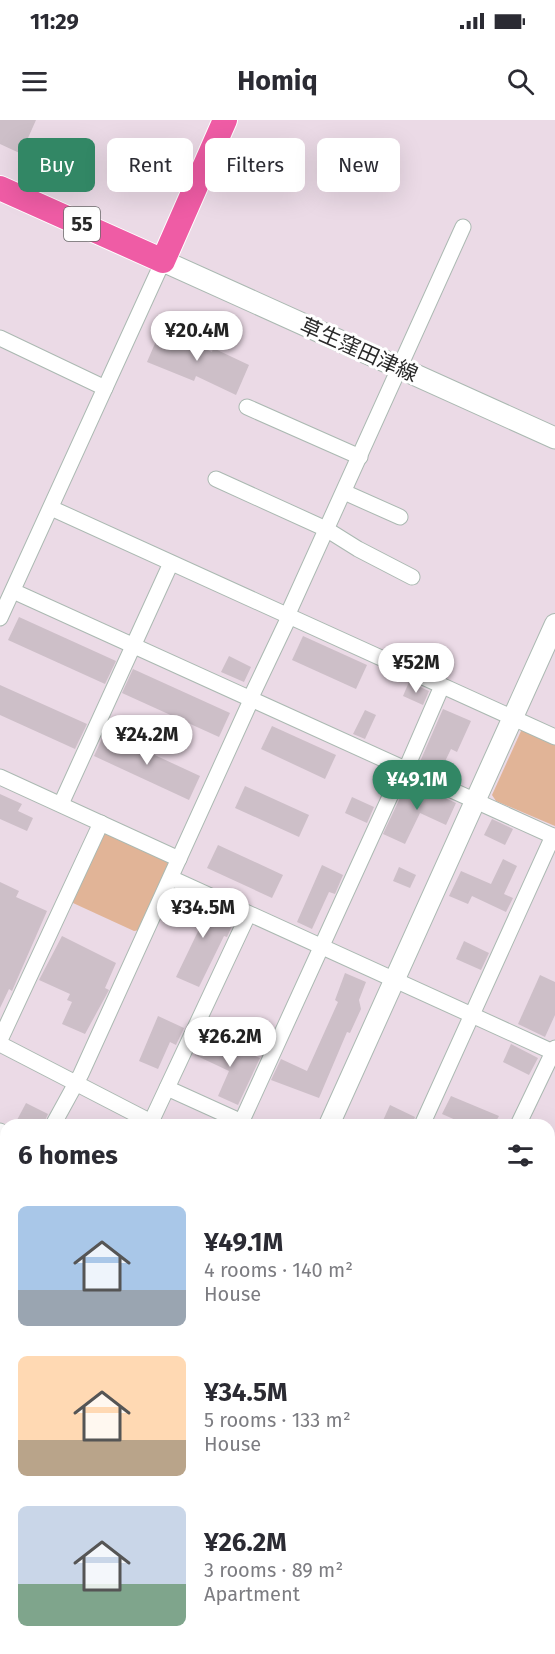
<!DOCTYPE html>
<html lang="en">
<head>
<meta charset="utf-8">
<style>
  body { margin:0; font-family:"Fira Sans","Noto Sans JP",sans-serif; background:#f2f2f3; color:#2b2b33; height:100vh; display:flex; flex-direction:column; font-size:22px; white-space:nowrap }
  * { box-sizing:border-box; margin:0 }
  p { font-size:20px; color:#7c7c81 }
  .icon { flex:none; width:33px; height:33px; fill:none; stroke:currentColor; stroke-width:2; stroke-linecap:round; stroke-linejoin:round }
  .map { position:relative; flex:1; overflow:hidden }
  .sheet { position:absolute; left:0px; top:999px; width:555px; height:536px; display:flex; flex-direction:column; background:#fff; border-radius:18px 18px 0 0; box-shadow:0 6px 24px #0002 }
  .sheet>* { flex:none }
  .guide { position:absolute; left:18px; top:18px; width:519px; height:54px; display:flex; gap:12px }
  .price { position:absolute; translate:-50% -51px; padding:0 14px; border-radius:21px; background:#fff; color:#222; font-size:20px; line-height:39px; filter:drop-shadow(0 2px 3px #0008) }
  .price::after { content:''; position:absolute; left:50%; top:36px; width:18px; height:14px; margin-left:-9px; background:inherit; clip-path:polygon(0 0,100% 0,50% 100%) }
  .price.on { background:#328765; color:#fff }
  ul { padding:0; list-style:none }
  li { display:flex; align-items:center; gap:18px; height:150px; padding:0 18px }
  li span { display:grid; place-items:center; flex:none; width:168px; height:120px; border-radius:9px; color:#555 }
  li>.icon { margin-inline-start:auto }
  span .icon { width:72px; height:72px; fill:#fffc; stroke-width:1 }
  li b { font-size:26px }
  h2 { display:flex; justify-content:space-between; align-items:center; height:72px; padding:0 18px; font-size:26px }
  .chip { padding:0 21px; border-radius:9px; background:#fff; box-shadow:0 6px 24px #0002; font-size:21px; line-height:54px }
  .chip.on { background:#328765; color:#fff }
  .status { display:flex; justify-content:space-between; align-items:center; height:42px; padding:0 30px; background:#fff; direction:ltr }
  .status svg { height:16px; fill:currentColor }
  header { display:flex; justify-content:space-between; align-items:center; height:78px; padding:0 18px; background:#fff; font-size:27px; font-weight:700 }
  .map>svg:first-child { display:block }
</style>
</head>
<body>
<div class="status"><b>11:29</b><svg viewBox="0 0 49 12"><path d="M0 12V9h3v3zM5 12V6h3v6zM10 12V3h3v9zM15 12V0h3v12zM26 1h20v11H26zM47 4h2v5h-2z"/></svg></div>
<header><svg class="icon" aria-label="menu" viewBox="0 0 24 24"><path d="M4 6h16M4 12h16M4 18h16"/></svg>Homiq<svg class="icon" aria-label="search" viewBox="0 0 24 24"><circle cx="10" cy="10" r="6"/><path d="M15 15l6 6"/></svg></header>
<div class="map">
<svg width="555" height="1534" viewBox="0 0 555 1534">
  <rect width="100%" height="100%" fill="#ebdae6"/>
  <g fill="#e1b497">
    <path d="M 526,609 L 555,622 L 555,706 L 496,681 L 492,675 L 521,611 Z"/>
    <path d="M 106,712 L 166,740 L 169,746 L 140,810 L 134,811 L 73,783 L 71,777 L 101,715 Z"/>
    <path d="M 549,1136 L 555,1139 L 555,1197 L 553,1198 L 549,1196 Z"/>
  </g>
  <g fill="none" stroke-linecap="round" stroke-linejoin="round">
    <g stroke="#6eed6d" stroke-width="27">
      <path d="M 0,1334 L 6,1338"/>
      <path d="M 172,1528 L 175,1534"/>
    </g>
  </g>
  <g fill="#cdbfc8">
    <path d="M 0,0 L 36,0 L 28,18 L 33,20 L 26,36 L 0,24 Z"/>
    <path d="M 162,207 L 212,232 L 213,228 L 249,245 L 236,275 L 196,256 L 194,261 L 147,242 Z"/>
    <path d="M 19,497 L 116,541 L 105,564 L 8,520 Z"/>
    <path d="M 303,516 L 367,545 L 356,569 L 292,540 Z"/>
    <path d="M 229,536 L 251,547 L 244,562 L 221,552 Z"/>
    <path d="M 133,549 L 230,593 L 219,617 L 122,573 Z"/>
    <path d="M 409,562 L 429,571 L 423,585 L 403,576 Z"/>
    <path d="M 0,565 L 87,604 L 75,629 L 0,595 Z"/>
    <path d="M 443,589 L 471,601 L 457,632 L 451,629 L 439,654 L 419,644 Z"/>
    <path d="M 365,590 L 376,595 L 365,619 L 353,614 Z"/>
    <path d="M 272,606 L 336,635 L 325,659 L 261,629 Z"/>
    <path d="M 105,612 L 200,656 L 189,680 L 94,636 Z"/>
    <path d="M 408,661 L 456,683 L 446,705 L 420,693 L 405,724 L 383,714 Z"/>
    <path d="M 245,666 L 309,695 L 299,717 L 235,688 Z"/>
    <path d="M 0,674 L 22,684 L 18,691 L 33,698 L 27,711 L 0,699 Z"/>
    <path d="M 352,677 L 374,687 L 367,703 L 345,693 Z"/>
    <path d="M 492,699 L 513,709 L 505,725 L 484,715 Z"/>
    <path d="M 218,725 L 283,755 L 272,778 L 207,748 Z"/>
    <path d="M 503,739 L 517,746 L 504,774 L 513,778 L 506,792 L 472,776 L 468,784 L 449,776 L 461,751 L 491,764 Z"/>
    <path d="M 322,745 L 343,755 L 335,774 L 329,772 L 312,809 L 297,802 Z"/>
    <path d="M 399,747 L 416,755 L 410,768 L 393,761 Z"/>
    <path d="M 0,762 L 19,771 L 16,777 L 47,791 L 12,871 L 9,869 L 0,888 Z"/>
    <path d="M 183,774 L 235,799 L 227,817 L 224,816 L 199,867 L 176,857 L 203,801 L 176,789 Z"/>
    <path d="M 62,816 L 116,843 L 105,868 L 109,870 L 85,914 L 62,904 L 72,882 L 67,880 L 70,874 L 39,860 Z"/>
    <path d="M 464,821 L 489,833 L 481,850 L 456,839 Z"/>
    <path d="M 345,853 L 366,862 L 359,880 L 361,889 L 350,913 L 347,912 L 319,978 L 271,960 L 281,939 L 307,951 L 338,882 L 335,880 Z"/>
    <path d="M 540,855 L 555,862 L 555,895 L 545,917 L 518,904 Z"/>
    <path d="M 158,896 L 184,908 L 176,925 L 170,922 L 158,949 L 139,941 Z"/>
    <path d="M 202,917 L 237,933 L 239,929 L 260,938 L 238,985 L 218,976 L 229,951 L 195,935 Z"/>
    <path d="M 511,924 L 538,938 L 529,955 L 503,942 Z"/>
    <path d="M 451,976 L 499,996 L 494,1005 L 467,1005 L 442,994 Z"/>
    <path d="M 26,983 L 48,994 L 43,1005 L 27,1005 L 17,1000 Z"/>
    <path d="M 390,985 L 415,997 L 412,1005 L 381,1005 Z"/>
  </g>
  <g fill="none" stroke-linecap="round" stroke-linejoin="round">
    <g stroke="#abb9b2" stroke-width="17">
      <g id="minor">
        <path d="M 0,218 L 105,268"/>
        <path d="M 247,287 L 360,337"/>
        <path d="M 216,359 L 326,409 L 358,429 L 412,457"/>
        <path d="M 344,372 L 400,397"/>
        <path d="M 51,388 L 555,617"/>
        <path d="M 13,471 L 555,717"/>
        <path d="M 287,496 L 463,107"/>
        <path d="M 0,498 L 163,141"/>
        <path d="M 251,577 L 289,497"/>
        <path d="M 406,649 L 442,566"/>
        <path d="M 0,657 L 179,739"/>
        <path d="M 61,684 L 171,443"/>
        <path d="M 171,758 L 553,932"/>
        <path d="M 0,920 L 101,703"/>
        <path d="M 0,924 L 151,1002 L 248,795"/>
        <path d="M 167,968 L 242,1002"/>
        <path d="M 53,1005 L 81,954 L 252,578"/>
        <path d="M 240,1005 L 403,648"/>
        <path d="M 422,1005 L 553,716"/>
        <path d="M 518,1005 L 555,928"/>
        <path d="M 0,1011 L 6,1014"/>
        <path d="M 549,1058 L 555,1047"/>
        <path d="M 0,1105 L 6,1094"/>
        <path d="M 0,1116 L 6,1119"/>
        <path d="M 549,1204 L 555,1206"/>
        <path d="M 0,1264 L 6,1267"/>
        <path d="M 0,1322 L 6,1325"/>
        <path d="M 549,1396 L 555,1399"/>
        <path d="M 0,1412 L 6,1415"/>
        <path d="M 549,1527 L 555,1531"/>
        <path d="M 12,1528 L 23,1534"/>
        <path d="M 191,1528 L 195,1534"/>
        <path d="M 248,1528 L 260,1534"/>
        <path d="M 423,1528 L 429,1534"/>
        <path d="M 63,1534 L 66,1528"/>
        <path d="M 300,1534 L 303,1528"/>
        <path d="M 534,1534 L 538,1528"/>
      </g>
    </g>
    <g stroke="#abb9b2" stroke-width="22">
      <path id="tertiary" d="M 329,1005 L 555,504"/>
    </g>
    <g stroke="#abb9b2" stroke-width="23">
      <path id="secondary" d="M 163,141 L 555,318"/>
    </g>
    <g stroke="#fff" stroke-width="26">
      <path id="primary" d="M 0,68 L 163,141 L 225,0"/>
    </g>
    <use href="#minor" stroke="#fff" stroke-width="15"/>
    <use href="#tertiary" stroke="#fff" stroke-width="20"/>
    <use href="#secondary" stroke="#fff" stroke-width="21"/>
    <use href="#primary" stroke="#ef5ca5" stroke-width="24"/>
  </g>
  <g text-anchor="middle" stroke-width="6" stroke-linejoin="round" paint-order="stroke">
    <rect fill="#fff" stroke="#696969" stroke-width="1.5" x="64" y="87" width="36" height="34" rx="4.5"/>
    <g font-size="20" font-weight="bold" fill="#292929">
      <text x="82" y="111">55</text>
    </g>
    <g font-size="21" fill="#292929" stroke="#fff">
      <text transform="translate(359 230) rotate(24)" y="7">草生窪田津線</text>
    </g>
  </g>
</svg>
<b class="price" style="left:197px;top:242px">¥20.4M</b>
<b class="price" style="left:416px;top:574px">¥52M</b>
<b class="price" style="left:147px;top:646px">¥24.2M</b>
<b class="price on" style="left:417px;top:691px">¥49.1M</b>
<b class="price" style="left:203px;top:819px">¥34.5M</b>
<b class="price" style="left:230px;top:948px">¥26.2M</b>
<div class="guide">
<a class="chip on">Buy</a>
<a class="chip">Rent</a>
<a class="chip">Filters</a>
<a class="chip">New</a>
</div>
<section class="sheet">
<h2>6 homes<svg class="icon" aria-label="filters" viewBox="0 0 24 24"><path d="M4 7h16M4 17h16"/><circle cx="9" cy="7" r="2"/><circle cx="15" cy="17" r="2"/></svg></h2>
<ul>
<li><span style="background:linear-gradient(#a9c7e8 70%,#9aa5b1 0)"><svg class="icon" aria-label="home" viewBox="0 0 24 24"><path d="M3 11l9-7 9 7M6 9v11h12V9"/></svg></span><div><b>¥49.1M</b><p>4 rooms · 140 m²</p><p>House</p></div></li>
<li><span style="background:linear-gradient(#ffd9b3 70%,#b9a48a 0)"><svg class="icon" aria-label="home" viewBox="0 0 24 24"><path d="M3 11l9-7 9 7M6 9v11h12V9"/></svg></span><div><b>¥34.5M</b><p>5 rooms · 133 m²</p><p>House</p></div></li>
<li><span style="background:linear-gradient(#c9d6e8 65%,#7fa58c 0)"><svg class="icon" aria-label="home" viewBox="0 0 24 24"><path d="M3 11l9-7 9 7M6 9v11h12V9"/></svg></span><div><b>¥26.2M</b><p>3 rooms · 89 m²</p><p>Apartment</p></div></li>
</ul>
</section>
</div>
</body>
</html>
